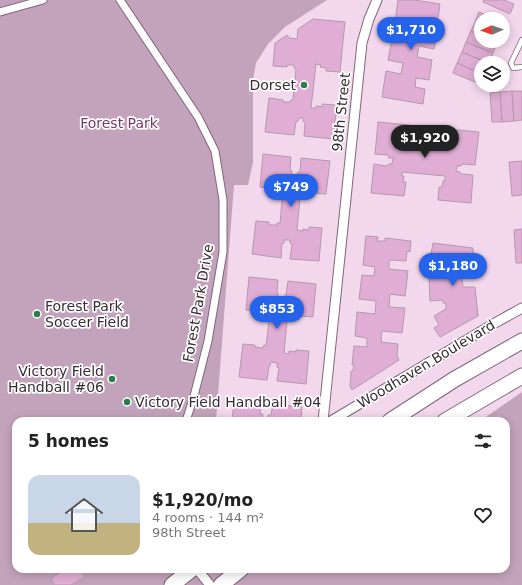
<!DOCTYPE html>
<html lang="en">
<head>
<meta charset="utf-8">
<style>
  body { margin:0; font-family:"DejaVu Sans",sans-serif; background:#f2f2f2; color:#222; height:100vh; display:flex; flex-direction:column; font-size:15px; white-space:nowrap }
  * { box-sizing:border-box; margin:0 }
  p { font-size:13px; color:#767676 }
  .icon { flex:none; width:22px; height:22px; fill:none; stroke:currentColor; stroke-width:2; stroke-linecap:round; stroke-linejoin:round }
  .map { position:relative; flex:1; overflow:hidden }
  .panel { position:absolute; left:12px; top:417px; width:498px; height:156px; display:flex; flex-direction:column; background:#fff; border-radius:12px; box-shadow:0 2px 10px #0003 }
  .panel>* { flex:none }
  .needle { width:26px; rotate:268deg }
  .fabs { position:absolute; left:474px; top:12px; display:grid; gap:8px }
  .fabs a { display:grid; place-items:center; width:36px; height:36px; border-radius:50%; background:#fff; box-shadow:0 2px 10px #0003; font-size:20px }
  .price { position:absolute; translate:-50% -34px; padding:0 9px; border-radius:14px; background:#2563eb; color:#fff; font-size:13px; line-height:26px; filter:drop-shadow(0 1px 2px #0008) }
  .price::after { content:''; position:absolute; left:50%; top:24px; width:12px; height:9px; margin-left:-6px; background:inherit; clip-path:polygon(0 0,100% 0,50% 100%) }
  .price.current { background:#222; color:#fff }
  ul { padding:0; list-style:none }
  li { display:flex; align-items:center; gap:12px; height:100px; padding:0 16px }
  li span { display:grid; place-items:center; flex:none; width:112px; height:80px; border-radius:12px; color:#555 }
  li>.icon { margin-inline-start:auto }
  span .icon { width:48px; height:48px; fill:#fffc; stroke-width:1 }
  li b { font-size:17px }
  h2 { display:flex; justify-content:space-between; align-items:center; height:48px; padding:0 16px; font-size:17px }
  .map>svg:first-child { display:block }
</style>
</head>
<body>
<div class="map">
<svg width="522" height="585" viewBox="0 0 522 585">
  <rect width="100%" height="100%" fill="#f3d7ec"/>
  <path fill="#c3a3bb" d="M 0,0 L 327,0 L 285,27 L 268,44 L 256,63 L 253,80 L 253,162 L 248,185 L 234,185 L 216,421 L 16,421 L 16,569 L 506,569 L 506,421 L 480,421 L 522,392 L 522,585 L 0,585 Z"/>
  <g fill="#e0add4" stroke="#b499ad">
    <path d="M 398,0 L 415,0 L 440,4 L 438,19 L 427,18 L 425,27 L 438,29 L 434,49 L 419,46 L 417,57 L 432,60 L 429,80 L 416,78 L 415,87 L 425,89 L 423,104 L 382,97 L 386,71 L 401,74 L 403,63 L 388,60 L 393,34 L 408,36 L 410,24 L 395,22 Z"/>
    <path d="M 484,0 L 504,0 L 514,4 L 510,14 L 483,2 Z"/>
    <path d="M 479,12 L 496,19 L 481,19 L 481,25 L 475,22 Z"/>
    <path d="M 313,19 L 345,22 L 340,72 L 326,71 L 326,68 L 320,67 L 321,65 L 316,64 L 311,108 L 316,108 L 316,106 L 322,107 L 322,104 L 337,105 L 333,139 L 304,136 L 305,123 L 303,121 L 303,118 L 299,118 L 298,121 L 296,122 L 294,135 L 265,132 L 269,98 L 283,100 L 283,102 L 290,102 L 291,100 L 293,100 L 296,69 L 294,68 L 294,65 L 287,65 L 287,67 L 273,66 L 275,43 L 287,35 L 289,38 L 297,39 L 298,29 Z"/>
    <path d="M 475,22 L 481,25 L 481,36 L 471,31 Z"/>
    <path d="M 471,31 L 481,36 L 481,41 L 494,41 L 497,43 L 493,53 L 466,42 Z"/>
    <path d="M 466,42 L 493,53 L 489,63 L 462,52 Z"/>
    <path d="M 462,52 L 487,63 L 481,63 L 481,74 L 457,63 Z"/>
    <path d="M 457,63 L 481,74 L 481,81 L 480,84 L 453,73 Z"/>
    <path d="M 512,91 L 514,121 L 502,122 L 500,92 Z"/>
    <path d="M 512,91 L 522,91 L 522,120 L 514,121 Z"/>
    <path d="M 500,92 L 502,122 L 492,122 L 490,93 Z"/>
    <path d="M 378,122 L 479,132 L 475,165 L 463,164 L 460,166 L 457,166 L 456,171 L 460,172 L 462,174 L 473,175 L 471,203 L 438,200 L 439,187 L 442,187 L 443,181 L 445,181 L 445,176 L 402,172 L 402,176 L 404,176 L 403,182 L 406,182 L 404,196 L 371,193 L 374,164 L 386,166 L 389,164 L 392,164 L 393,158 L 389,158 L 388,155 L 375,154 Z"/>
    <path d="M 263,154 L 291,157 L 290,169 L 292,171 L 291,175 L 297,175 L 297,173 L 300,172 L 301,158 L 330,161 L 326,194 L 313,193 L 313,190 L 307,190 L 307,187 L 301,187 L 297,230 L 303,231 L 303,229 L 309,230 L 309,227 L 322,228 L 319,261 L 290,259 L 292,245 L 290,243 L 290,240 L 284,240 L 284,243 L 282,243 L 281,258 L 252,254 L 256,221 L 269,222 L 269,225 L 277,225 L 277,223 L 280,223 L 283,190 L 280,190 L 281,187 L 272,186 L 272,189 L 260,187 Z"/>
    <path d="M 522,161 L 522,195 L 512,196 L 509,162 Z"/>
    <path d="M 522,229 L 522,263 L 516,263 L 514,230 Z"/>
    <path d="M 366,236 L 378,237 L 377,241 L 385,241 L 385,238 L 411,241 L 410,252 L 407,251 L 406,261 L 391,260 L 389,262 L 389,269 L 408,271 L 405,296 L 390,294 L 389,307 L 405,308 L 402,333 L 382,331 L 381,342 L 398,344 L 397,356 L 399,360 L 352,390 L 350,386 L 351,371 L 353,371 L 354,365 L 352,365 L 354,346 L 367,347 L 367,338 L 355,336 L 357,312 L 375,314 L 376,301 L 359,299 L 362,275 L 374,276 L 375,267 L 363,265 Z"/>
    <path d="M 433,243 L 473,248 L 475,277 L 462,278 L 463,287 L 475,287 L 478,316 L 440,337 L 434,328 L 439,325 L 434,316 L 446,309 L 446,303 L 443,303 L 443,300 L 430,301 L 429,275 L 447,274 L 447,266 L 434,265 L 435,255 L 431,254 Z"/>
    <path d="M 249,277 L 278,280 L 277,292 L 278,293 L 278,298 L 284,299 L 284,296 L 286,295 L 288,281 L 316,284 L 313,317 L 299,316 L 300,313 L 294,312 L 294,310 L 288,310 L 284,353 L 289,354 L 289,351 L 296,352 L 296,350 L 309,351 L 306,384 L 277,381 L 279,368 L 277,367 L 277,363 L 271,362 L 270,366 L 269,366 L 267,380 L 239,377 L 243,344 L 255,345 L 255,347 L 263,348 L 264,345 L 266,346 L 270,313 L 267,313 L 267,310 L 260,309 L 259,311 L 246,310 Z"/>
    <path d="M 234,400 L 261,402 L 260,414 L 263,414 L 262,418 L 268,419 L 268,415 L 271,415 L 273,404 L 302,407 L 301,421 L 232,421 Z"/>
    <path d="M 66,569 L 80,569 L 85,577 L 71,585 L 54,585 L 51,578 Z"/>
  </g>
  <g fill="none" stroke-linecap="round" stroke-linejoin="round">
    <g stroke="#7f6779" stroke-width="6">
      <path id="service" d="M 522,40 L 511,63 L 513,68 L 522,67"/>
    </g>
    <g stroke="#7f6779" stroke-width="9">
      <g id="pedestrian">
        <path d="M 120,0 L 198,117 L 215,151 L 223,200 L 223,252 L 208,341 L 194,396 L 186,421"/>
        <path d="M 0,12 L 43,0"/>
      </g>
    </g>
    <g stroke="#7f6779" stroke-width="11">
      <g id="minor">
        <path d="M 323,421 L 362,43 L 369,19 L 377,0"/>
        <path d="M 331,421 L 495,323 L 522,308"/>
        <path d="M 197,569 L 210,585"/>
      </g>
    </g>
    <g stroke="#7f6779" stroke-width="17">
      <g id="primary">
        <path d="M 390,421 L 455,379 L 522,341"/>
        <path d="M 445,421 L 522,376"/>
        <path d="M 172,585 L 192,569"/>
        <path d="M 221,585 L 241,569"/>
      </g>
    </g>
    <use href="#service" stroke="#fff" stroke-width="4.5"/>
    <use href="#pedestrian" stroke="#fff" stroke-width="7"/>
    <use href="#minor" stroke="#fff" stroke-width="9"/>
    <use href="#primary" stroke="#fff" stroke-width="15"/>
  </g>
  <g fill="#2c7d4e" stroke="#fff" stroke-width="1.5">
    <circle cx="304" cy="85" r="4"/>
    <circle cx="37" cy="314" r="4"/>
    <circle cx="112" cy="379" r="4"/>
    <circle cx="127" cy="402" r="4"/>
  </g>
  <g text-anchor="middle" stroke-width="3.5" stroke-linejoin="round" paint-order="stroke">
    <g font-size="14" fill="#372c34" stroke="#fff" text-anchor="end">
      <text x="296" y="90">Dorset</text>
      <text x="45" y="311" text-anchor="start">Forest Park<tspan x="45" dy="16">Soccer Field</tspan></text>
      <text x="104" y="376">Victory Field<tspan x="104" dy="16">Handball #06</tspan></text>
      <text x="135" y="407" text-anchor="start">Victory Field Handball #04</text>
    </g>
    <g font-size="14" fill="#372c34" stroke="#fff">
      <text transform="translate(341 112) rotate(-84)" y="5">98th Street</text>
      <text transform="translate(198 303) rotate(-80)" y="5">Forest Park Drive</text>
      <text transform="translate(426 364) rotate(-31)" y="5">Woodhaven Boulevard</text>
    </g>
    <g font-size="14" fill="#76396b" stroke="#fff">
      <text x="119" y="128">Forest Park</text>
    </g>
  </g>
</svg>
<div class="fabs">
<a><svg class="needle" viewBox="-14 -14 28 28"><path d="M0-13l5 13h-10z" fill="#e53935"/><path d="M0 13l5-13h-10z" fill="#767676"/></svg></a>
<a><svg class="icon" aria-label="layers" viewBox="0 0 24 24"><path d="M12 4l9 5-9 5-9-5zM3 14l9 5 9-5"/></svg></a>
</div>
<b class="price" style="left:411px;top:51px">$1,710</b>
<b class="price current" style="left:425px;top:159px">$1,920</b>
<b class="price" style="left:291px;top:208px">$749</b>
<b class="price" style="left:453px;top:287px">$1,180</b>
<b class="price" style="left:277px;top:330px">$853</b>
<section class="panel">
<h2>5 homes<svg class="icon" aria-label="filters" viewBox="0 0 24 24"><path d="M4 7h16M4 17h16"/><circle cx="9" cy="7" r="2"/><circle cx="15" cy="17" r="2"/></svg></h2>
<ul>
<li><span style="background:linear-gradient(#c9d6e8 60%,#c2b280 0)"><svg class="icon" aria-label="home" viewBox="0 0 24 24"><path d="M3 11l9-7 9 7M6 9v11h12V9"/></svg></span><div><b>$1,920/mo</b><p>4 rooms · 144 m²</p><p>98th Street</p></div><svg class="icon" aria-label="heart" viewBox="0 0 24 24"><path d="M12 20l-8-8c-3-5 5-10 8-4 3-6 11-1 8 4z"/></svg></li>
</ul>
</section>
</div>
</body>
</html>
